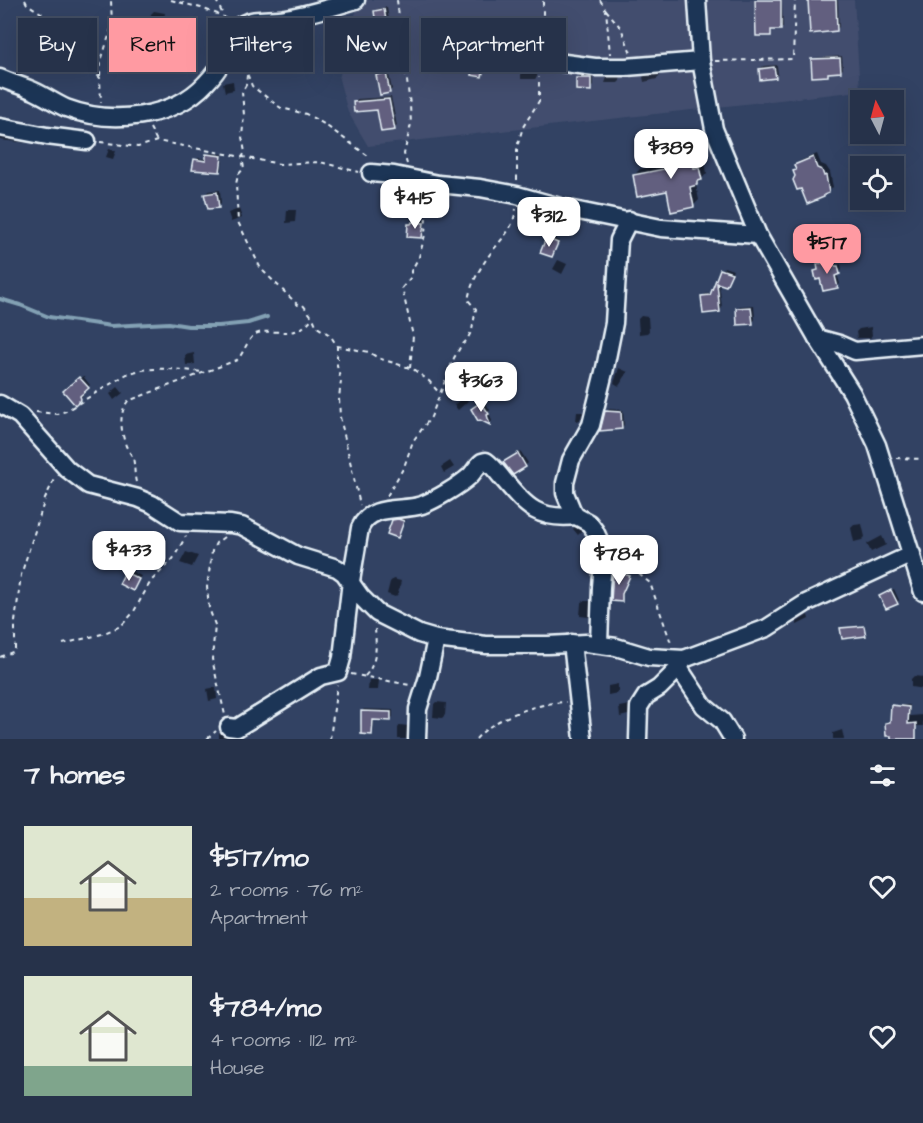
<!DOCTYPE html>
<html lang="en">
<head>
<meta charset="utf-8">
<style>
  body { margin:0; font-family:"Architects Daughter",sans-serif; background:#2e3a51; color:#f1f3f6; height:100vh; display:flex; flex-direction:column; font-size:22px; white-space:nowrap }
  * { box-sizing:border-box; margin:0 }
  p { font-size:20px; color:#a4aab5 }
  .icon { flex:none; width:33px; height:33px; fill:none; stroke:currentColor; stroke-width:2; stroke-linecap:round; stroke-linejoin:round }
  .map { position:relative; height:739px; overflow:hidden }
  .drawer { display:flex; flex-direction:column; background:#26324a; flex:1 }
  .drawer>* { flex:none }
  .top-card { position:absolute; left:18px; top:18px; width:600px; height:54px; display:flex; gap:12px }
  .needle { width:39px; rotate:354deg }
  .buttons { position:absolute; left:850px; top:90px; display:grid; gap:12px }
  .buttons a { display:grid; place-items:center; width:54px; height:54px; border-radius:0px; background:#26324a; box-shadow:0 6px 24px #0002,0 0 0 2px #424d62; font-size:30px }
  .price { position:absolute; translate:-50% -51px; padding:0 14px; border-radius:12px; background:#fff; color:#222; font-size:20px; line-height:39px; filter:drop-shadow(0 2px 3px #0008) }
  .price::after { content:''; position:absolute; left:50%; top:36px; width:18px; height:14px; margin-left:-9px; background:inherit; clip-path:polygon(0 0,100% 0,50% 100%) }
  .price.current { background:#ff9aa2; color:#111 }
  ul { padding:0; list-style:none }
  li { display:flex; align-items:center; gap:18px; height:150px; padding:0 24px }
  li span { display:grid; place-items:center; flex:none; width:168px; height:120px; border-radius:0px; color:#555 }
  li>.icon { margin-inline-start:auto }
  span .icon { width:72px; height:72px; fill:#fffc; stroke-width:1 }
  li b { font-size:26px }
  h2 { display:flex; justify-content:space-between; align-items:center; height:72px; padding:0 24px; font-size:26px }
  .pill { padding:0 21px; border-radius:0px; background:#26324a; box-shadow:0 6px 24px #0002,0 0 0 2px #424d62; font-size:21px; line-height:54px }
  .pill.current { background:#ff9aa2; color:#111 }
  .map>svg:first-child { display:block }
</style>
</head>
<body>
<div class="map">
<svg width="923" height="739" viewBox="0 0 923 739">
  <rect width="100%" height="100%" fill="#324263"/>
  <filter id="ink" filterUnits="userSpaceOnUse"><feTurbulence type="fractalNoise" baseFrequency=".0167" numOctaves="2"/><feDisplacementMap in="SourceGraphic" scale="12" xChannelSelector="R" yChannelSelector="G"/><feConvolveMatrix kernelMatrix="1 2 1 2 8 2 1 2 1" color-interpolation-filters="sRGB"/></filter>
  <g filter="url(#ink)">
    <path fill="#434e6e" d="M 359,0 L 854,0 L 860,91 L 368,146 L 348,112 L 339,79 Z"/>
    <g fill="#0007">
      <path d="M 754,0 L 782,0 L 783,27 L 781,29 L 773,29 L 770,34 L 757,35 Z"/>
      <path d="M 810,0 L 838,0 L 839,27 L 837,29 Z"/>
      <path d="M 387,7 L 392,38 L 385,41 L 389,58 L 386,61 L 373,47 L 381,43 L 375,11 L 378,9 Z"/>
      <path d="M 154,11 L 165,13 L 163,24 L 161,26 L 149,25 L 151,14 Z"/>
      <path d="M 290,34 L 294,49 L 274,57 L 271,42 Z"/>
      <path d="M 443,42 L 455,44 L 453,58 L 448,61 L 444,69 L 440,45 Z"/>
      <path d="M 176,45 L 187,47 L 185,56 L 174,55 Z"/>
      <path d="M 480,48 L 493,50 L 490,65 L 485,67 L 481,76 L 477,50 Z"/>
      <path d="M 842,56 L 843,69 L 840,71 L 831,72 L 828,74 L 813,60 L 815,58 Z"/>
      <path d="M 777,65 L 778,74 L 775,77 L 760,69 L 763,66 Z"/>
      <path d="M 524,66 L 531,66 L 538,70 L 537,77 L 535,79 L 521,79 L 521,68 Z"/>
      <path d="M 388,71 L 392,89 L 389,92 L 377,75 Z"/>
      <path d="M 659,73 L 660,76 L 657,79 L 644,82 L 643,77 L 646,74 Z"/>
      <path d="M 608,75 L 621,75 L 620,81 L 618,83 L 605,83 Z"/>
      <path d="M 580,76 L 593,76 L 593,86 L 590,89 L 578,78 Z"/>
      <path d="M 233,81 L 234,90 L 225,92 L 223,83 Z"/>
      <path d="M 391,97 L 397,126 L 394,128 L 378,109 L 355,102 L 357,99 Z"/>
      <path d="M 0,137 L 29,143 L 0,140 Z"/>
      <path d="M 688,140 L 692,160 L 699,158 L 700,163 L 705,162 L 707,173 L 696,185 L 699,200 L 693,206 L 668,190 L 634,175 L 640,169 L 665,165 L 662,149 L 668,143 Z"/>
      <path d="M 109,149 L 116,151 L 113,159 L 106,157 Z"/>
      <path d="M 210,153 L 223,154 L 222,169 L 220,171 L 196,160 L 198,158 L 207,159 Z"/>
      <path d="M 817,154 L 821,164 L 826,166 L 830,172 L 833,187 L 824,196 L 796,165 L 800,161 Z"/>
      <path d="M 220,190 L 221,204 L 218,207 L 206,194 L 208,191 Z"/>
      <path d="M 239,209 L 242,218 L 231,222 L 228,213 Z"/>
      <path d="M 287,210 L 296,210 L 295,222 L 286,223 Z"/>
      <path d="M 416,220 L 425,221 L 424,234 L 422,237 L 409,224 Z"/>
      <path d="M 550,237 L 559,241 L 551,256 L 547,239 Z"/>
      <path d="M 835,259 L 836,265 L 841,264 L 842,270 L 837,274 L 840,284 L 837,286 L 816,271 L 821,262 Z"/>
      <path d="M 558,260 L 567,264 L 562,274 L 553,269 Z"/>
      <path d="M 724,267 L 733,270 L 726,285 L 719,282 L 722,308 L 719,311 L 703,296 L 705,294 L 712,293 Z"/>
      <path d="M 754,305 L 755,320 L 752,322 L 737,309 L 740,306 Z"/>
      <path d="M 641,316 L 648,317 L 649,331 L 647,333 L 639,334 L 638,319 Z"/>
      <path d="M 871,327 L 872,335 L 870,338 L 857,338 L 856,332 L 859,329 Z"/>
      <path d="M 194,353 L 195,364 L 186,365 L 185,355 Z"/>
      <path d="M 619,368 L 628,372 L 619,386 L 614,383 Z"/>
      <path d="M 83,376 L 90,385 L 82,392 L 83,395 L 75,403 L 65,391 Z"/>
      <path d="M 118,387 L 123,393 L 114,400 L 110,394 Z"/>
      <path d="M 464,396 L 468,401 L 458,410 L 454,405 Z"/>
      <path d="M 484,401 L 490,410 L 489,412 L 492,421 L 490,423 L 480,418 L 475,407 Z"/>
      <path d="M 609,409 L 623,410 L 624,425 L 621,428 L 607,412 Z"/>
      <path d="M 577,412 L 583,412 L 580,420 L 576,421 Z"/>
      <path d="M 521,452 L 528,463 L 525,466 L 507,460 Z"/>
      <path d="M 450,461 L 454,467 L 444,473 L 441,467 Z"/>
      <path d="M 396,518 L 406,519 L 398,536 L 393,521 Z"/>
      <path d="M 862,524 L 865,537 L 862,540 L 854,542 L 851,528 L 854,525 Z"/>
      <path d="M 575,527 L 582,531 L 578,535 L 573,529 Z"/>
      <path d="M 882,536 L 886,545 L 871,552 L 867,544 Z"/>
      <path d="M 136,543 L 146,548 L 141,557 L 131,552 Z"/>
      <path d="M 186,552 L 198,556 L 192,567 L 180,563 Z"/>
      <path d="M 616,569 L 630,575 L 621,600 L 613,599 Z"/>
      <path d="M 129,570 L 141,576 L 133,589 L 126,573 Z"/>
      <path d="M 393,579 L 401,581 L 398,594 L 395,597 L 387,594 L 390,582 Z"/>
      <path d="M 894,589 L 899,600 L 897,603 L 881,596 Z"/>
      <path d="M 584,601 L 592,601 L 591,614 L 589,617 L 580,616 L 581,603 Z"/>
      <path d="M 808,615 L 809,619 L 797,625 L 797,622 Z"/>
      <path d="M 914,676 L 923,677 L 923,689 L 911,687 L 911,679 Z"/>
      <path d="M 369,680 L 379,680 L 378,690 L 368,690 Z"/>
      <path d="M 618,684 L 618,693 L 608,695 L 608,686 Z"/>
      <path d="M 216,687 L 217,699 L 209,701 L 207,689 Z"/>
      <path d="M 436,702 L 446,703 L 445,715 L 442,718 L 433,717 L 434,704 Z"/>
      <path d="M 629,705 L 628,715 L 620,717 L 619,707 Z"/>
      <path d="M 894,705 L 910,705 L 910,716 L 923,715 L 923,726 L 916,726 L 916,739 L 892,739 L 887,723 L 892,722 Z"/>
      <path d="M 364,709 L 393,710 L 393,717 L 390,719 L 374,719 L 373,731 L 371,733 L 360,732 L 360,725 L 363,722 L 362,711 Z"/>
      <path d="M 400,725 L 409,726 L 409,739 L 398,739 L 398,728 Z"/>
      <path d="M 842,730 L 844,739 L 833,739 L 833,733 Z"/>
      <path d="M 221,731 L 232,736 L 233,738 L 219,739 L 219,733 Z"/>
    </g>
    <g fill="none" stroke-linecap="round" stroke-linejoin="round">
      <path stroke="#83a1b4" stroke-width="4" d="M 0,299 L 20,305 L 49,317 L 111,326 L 169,323 L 188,326 L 219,326 L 248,323 L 267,317"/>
    </g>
    <g fill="#625f7f" stroke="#e8f1f8" stroke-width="1.5">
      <path d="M 755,0 L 781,0 L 781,30 L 771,30 L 771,36 L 756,36 Z"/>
      <path d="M 808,0 L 836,0 L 837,31 L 810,34 Z"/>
      <path d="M 384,9 L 390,42 L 379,44 L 374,11 Z"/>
      <path d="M 287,36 L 292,53 L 273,58 L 268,42 Z"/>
      <path d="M 383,44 L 387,62 L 375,65 L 371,47 Z"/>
      <path d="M 439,44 L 453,46 L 451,63 L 446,62 L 445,71 L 435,70 Z"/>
      <path d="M 476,50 L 491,52 L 488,69 L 484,68 L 482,77 L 471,75 Z"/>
      <path d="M 840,58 L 841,72 L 828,73 L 828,76 L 812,77 L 811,59 Z"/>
      <path d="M 774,67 L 776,78 L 760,80 L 759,69 Z"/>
      <path d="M 386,73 L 390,93 L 380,95 L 376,75 Z"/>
      <path d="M 576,78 L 591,78 L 591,91 L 576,90 Z"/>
      <path d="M 389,99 L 395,130 L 381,132 L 377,110 L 354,112 L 353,102 Z"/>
      <path d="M 682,145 L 686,165 L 693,164 L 694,168 L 699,167 L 702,180 L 697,181 L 697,185 L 690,187 L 694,207 L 671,212 L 667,191 L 637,197 L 633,175 L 664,169 L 660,149 Z"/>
      <path d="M 206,154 L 222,156 L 220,172 L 192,170 L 194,159 L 206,161 Z"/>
      <path d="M 813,157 L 817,168 L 822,170 L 824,176 L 826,175 L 829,193 L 824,195 L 824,197 L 807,204 L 801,189 L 797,190 L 793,180 L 795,176 L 793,171 L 796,170 L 794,165 Z"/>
      <path d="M 217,192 L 219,208 L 208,209 L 204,194 Z"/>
      <path d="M 412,222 L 424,223 L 422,238 L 407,237 L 408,224 L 411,224 Z"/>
      <path d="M 546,238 L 558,243 L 552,257 L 540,253 Z"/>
      <path d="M 832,261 L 834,266 L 838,266 L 840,274 L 835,276 L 838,288 L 823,291 L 820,279 L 816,280 L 814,271 L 818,270 L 817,264 Z"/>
      <path d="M 720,269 L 732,273 L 726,286 L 717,283 L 720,312 L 703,314 L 701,296 L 710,295 Z"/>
      <path d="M 751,307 L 753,324 L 737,325 L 736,308 Z"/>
      <path d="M 79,377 L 89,388 L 80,396 L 81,399 L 75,405 L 63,391 Z"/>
      <path d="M 481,402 L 489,414 L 487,415 L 490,425 L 480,420 L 478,421 L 471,409 Z"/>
      <path d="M 605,411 L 621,412 L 622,429 L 600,431 Z"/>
      <path d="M 518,453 L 526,467 L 513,475 L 503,462 Z"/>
      <path d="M 398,519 L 404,521 L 398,538 L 387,534 L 392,520 Z"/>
      <path d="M 613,570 L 630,576 L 622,594 L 622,602 L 611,601 Z"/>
      <path d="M 125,572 L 139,579 L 133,591 L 119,584 Z"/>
      <path d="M 891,590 L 898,604 L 886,609 L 879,596 Z"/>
      <path d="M 864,626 L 866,636 L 842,639 L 840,628 Z"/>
      <path d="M 891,705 L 909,707 L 908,724 L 916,723 L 916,739 L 891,739 L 891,736 L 886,736 L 885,723 L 890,722 Z"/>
      <path d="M 361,711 L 391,712 L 391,721 L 373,720 L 372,735 L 361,734 Z"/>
    </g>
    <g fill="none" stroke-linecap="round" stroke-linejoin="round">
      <g stroke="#e8f1f8" stroke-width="21">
        <g id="minor">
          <path d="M 697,0 L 701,61 L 714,129 L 758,235 L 817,338 L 852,393 L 877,445 L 923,592"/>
          <path d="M 537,63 L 557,62 L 595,67 L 626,67 L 701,61"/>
          <path d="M 0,78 C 11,83 23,86 34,91 C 45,96 55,103 66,108 C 111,125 173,119 206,83 C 214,75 220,66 225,57 C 230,47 231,32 241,25 C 254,17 271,21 286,18 C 310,14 333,7 356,0"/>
          <path d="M 0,127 L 47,136 L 87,141"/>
          <path d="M 371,173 L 394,175 L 438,184 L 480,188 L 517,195 L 564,208 L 661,228 L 758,235"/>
          <path d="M 817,338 L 839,344 L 855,351 L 923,345"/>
          <path d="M 0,404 L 20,416 L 67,469 L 88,485 L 138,498 L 152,504 L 180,522 L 231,524 L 242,526 L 298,556 L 337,568 L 344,573 L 361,597 L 377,613 L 419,634 L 436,639 L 486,645 L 548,645 L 586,643 L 616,647 L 649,657 L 684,659 L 767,628 L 806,603 L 912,554"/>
          <path d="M 572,643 L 583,739"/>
          <path d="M 599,644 L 601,587 L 604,551 L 595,531 L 589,523 L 576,516 L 572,510 L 565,493 L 565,483 L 571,460 L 591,425 L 605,368 L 614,323 L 619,240 L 629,220"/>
          <path d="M 679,668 L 704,706 L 722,721 L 733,739"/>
          <path d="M 229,727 L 237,728 L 321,676 L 338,672 L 342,658 L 351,581 L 360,528 C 371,503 401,512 422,505 C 435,500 459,486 470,476 C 474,472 477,466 482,462 L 486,461 C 493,466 498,473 503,479 C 527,507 537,520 576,516"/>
          <path d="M 417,739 L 418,709 L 428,677 L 436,639"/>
          <path d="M 638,739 L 639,707 L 646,696 L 659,688 L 679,668 L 684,659"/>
        </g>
      </g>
      <g stroke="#e8f1f8" stroke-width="2" stroke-dasharray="4.5 4.5" stroke-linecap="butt">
        <path d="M 25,0 L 27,4 L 57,23 L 70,33 L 74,47 L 79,56 L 100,78 L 101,102"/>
        <path d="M 171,0 L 201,8 L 223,16"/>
        <path d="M 216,0 L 225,19"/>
        <path d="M 397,0 L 410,105 L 411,124 L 404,154 L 407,164"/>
        <path d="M 600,0 L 606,10 L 610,54"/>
        <path d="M 606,10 L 621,28 L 631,53"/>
        <path d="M 468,41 L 490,46 L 522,60"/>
        <path d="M 536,50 L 543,17 L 543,0"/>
        <path d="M 241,58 L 252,86 L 274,103 L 281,108 L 306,114 L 324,124 L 371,158"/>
        <path d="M 715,61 L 793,59 L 795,0"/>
        <path d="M 247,75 L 246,85 L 242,92 L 244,115 L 242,137 L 245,152 L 242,158 L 244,168 L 238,175 L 236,184 L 238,222 L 261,269 L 298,305 L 303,305 L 313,318 L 317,327 L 330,335 L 337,346 L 337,365 L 341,381 L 339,398 L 340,417 L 360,505"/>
        <path d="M 100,76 L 101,61 L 112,26 L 111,0"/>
        <path d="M 150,128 L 157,141"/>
        <path d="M 100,142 L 138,147 L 157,141 L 280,164 L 320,162 L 359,172"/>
        <path d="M 517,180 L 517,147 L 523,127 L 539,101 L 539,77"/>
        <path d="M 337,346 L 369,352 L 378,358 L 413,369 L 429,381 L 440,394"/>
        <path d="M 410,368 L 413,336 L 402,288 L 411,277 L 411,271 L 419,257 L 425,235 L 427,196"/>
        <path d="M 36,412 L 57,414 L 66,411 L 127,374 C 152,365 179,370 204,372"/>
        <path d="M 896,458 L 923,459"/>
        <path d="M 136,482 C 134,474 135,466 133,458 C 131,454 128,450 126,446 C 121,431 118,414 128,401 L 237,360 C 244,353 246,342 254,335 C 263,328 286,335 298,330 C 304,328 308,322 313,318"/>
        <path d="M 387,496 L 404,467 L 413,441 L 431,417 L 454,358 L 461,346 L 467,340 L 472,330 L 476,309 L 468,300 C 471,283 480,268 490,254 C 502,238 513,230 516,209"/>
        <path d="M 224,537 L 216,543 L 212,551 L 207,587 L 209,608 L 215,625 L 212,659 L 225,715"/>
        <path d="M 618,557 L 650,583 L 671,643"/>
        <path d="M 63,644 L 102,634 L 121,626 L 133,613 L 151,581 L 173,559 L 186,536"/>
        <path d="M 0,657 L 15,651 L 15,622 L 21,575 L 45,499 L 55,477"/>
        <path d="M 351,674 L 410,685"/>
        <path d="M 365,676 C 378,662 376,645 375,628"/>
        <path d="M 207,739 L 216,731"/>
        <path d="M 330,739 L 337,685"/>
        <path d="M 476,739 C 494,717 538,703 566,702"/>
      </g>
      <use href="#minor" stroke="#1d3557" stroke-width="16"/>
    </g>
  </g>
</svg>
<div class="buttons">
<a><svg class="needle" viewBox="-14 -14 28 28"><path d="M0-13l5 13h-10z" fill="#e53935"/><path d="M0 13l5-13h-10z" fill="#a4aab5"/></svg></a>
<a><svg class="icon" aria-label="locate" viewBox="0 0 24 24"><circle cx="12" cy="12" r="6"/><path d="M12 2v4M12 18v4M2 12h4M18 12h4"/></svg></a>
</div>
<b class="price" style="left:671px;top:180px">$389</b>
<b class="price" style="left:415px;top:230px">$415</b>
<b class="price" style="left:549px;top:248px">$312</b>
<b class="price current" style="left:827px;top:275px">$517</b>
<b class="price" style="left:481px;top:413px">$363</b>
<b class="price" style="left:129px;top:582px">$433</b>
<b class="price" style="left:619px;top:586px">$784</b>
<div class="top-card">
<a class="pill">Buy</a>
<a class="pill current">Rent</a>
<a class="pill">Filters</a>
<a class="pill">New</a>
<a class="pill">Apartment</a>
</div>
</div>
<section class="drawer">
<h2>7 homes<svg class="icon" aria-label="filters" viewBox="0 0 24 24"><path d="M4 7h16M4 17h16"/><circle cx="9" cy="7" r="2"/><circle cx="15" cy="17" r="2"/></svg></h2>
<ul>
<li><span style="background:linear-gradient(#dfe7d0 60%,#c2b280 0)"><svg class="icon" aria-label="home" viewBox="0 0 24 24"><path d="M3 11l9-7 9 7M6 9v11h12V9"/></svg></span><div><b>$517/mo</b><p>2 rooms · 76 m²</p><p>Apartment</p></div><svg class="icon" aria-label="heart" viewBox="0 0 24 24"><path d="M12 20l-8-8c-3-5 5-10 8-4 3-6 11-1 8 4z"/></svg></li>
<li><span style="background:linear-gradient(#dfe7d0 75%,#7fa58c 0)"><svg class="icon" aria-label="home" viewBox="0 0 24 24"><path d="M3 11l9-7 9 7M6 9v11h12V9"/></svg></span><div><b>$784/mo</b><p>4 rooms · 112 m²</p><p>House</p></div><svg class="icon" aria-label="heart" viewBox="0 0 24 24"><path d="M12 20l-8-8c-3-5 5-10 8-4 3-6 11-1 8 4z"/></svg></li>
</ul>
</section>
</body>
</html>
